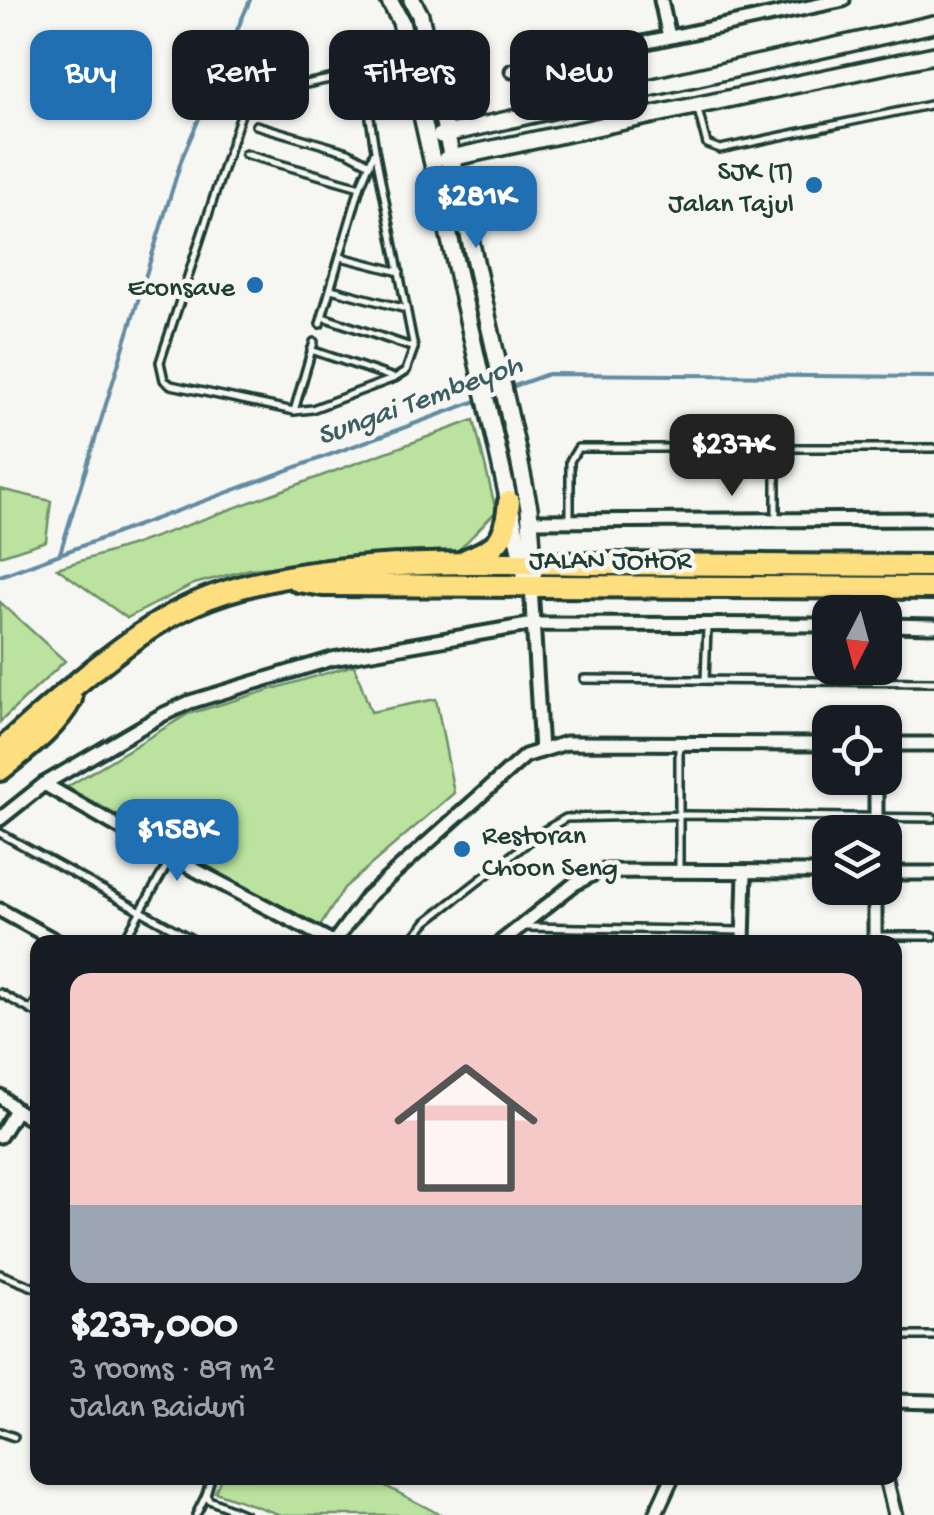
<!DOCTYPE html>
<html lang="en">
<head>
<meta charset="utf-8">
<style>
  body { margin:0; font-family:"Gochi Hand",sans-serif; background:#242831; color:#f1f3f6; height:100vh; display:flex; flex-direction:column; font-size:38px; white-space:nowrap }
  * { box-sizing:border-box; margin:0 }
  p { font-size:32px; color:#9ea1a6 }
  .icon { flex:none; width:55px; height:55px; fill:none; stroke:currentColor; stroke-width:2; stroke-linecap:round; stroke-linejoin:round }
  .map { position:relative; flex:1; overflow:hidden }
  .side { position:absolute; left:30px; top:935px; width:872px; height:550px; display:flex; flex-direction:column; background:#171b24; border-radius:20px; box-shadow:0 2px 8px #0004 }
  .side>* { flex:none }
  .guide { position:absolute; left:30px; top:30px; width:875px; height:90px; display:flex; gap:20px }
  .needle { width:65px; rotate:186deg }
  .fabs { position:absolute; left:812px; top:595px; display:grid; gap:20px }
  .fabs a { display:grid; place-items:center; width:90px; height:90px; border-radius:20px; background:#171b24; box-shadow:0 2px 8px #0004; font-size:50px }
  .price { position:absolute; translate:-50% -85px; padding:0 22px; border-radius:20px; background:#1f6fb2; color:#fff; font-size:32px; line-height:65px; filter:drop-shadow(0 2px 5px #0008) }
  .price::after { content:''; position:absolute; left:50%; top:60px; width:30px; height:22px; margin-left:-15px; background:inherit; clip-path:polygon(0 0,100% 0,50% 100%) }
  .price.selected { background:#222; color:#fff }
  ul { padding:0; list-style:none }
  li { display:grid; align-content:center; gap:20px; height:530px; padding:0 40px }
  li span { display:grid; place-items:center; height:310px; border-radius:20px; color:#555 }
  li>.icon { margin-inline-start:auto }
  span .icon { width:180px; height:180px; fill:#fffc; stroke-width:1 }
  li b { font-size:42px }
  .chip { padding:0 35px; border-radius:20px; background:#171b24; box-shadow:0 2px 8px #0004; font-size:35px; line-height:90px }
  .chip.selected { background:#1f6fb2; color:#fff }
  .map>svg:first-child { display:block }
</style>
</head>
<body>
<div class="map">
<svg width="934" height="1515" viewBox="0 0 934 1515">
  <rect width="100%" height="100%" fill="#f6f6f2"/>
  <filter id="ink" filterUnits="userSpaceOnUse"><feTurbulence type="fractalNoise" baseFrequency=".01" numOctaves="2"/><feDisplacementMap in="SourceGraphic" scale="20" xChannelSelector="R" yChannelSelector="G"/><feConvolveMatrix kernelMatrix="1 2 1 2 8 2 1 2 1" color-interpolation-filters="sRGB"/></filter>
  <g filter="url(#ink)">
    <g fill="#bbe29e" stroke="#6d9069" stroke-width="2.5">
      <path d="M 474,420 L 496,511 L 458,551 L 250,569 L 194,584 L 127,618 L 57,568 L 133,545 Z"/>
      <path d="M 0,489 L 51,501 L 46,541 L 0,556 Z"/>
      <path d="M 0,602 L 65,661 L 0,722 Z"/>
      <path d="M 354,665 L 371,712 L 436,699 L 454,793 L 344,888 L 319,928 L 67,787 L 188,714 Z"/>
      <path d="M 221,1478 L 370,1478 L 441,1515 L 281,1515 L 215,1492 Z"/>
    </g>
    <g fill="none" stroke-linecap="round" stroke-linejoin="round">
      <g stroke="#638ca2" stroke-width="4">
        <path d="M 506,389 L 548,374 L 934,377"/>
        <path d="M 60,553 L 182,158 L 250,0"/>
        <path d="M 0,576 L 479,400"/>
      </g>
      <g stroke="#1f3d34" stroke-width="12">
        <g id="lane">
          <path d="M 363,72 L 375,150 L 414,348 L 406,371 L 395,378 L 312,409 L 294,411 L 171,385 L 164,380 L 160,362 L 244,105 L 251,97 L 267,92 L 407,63"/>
          <path d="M 697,106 L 707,144 L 720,149 L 934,104"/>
          <path d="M 256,125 L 348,152 L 370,164"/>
          <path d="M 245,154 L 360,187"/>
          <path d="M 341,257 L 400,272"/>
          <path d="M 331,289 L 406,309"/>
          <path d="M 323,317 L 414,348"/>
          <path d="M 320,324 L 360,187 L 374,153"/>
          <path d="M 311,350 L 394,378"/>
          <path d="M 294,411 L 314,342"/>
          <path d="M 776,517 L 776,448"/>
          <path d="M 570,520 L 570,461 L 578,448 L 934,448"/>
          <path d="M 584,679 L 934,682"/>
          <path d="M 705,680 L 707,628"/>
          <path d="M 847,681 L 848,668"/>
          <path d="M 679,745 L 679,869"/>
          <path d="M 0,833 L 197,942"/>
          <path d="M 527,927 L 740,931"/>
          <path d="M 877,936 L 934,936"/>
          <path d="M 123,942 L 171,858"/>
          <path d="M 410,942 L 426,922 L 540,833 L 566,818 L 687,815 L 934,818"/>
          <path d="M 0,993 L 38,1014"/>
          <path d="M 31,1010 L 38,998"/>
          <path d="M 0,1274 L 38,1289"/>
          <path d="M 895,1336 L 934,1336"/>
          <path d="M 0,1432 L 14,1437"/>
          <path d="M 211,1478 L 206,1495 L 209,1500 L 245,1515"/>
          <path d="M 196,1515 L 206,1495"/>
        </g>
      </g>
      <g stroke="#1f3d34" stroke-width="19">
        <g id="street">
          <path d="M 661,0 L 669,37"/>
          <path d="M 512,71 L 843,0"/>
          <path d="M 530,521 L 934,519"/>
          <path d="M 531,586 L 541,751"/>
          <path d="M 885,625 L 934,626"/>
          <path d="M 885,744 L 934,744"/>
          <path d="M 44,784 L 171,857 L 333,942"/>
          <path d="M 0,819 L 44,784 L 162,715 L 190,702 L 332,659 L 534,624 L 830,625"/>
          <path d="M 876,832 L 876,778"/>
          <path d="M 885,873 L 934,873"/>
          <path d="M 0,910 L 58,942"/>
          <path d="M 334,942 L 367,897 L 525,756 L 566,743 L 830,744"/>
          <path d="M 501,942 L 574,884 L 599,871 L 830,872"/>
          <path d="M 743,942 L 745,872"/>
          <path d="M 875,942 L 875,888"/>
          <path d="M 0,1096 L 16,1110 L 0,1136"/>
          <path d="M 16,1110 L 38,1123"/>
          <path d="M 895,1401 L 934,1402"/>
          <path d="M 886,1478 L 895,1515"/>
          <path d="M 655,1515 L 672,1478"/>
        </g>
      </g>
      <g stroke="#1f3d34" stroke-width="22">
        <g id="secondary">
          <path d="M 389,0 L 401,22 L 525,573"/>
          <path d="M 412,0 L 420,15 L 516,445 L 529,508 L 534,572"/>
          <path d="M 441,135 L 934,24"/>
          <path d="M 446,159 L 934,55"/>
        </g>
      </g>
      <g stroke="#1f3d34" stroke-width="28">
        <g id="highway">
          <path d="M 466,560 C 501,545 505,540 509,502"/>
          <path d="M 298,581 L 323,585 L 934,588"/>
          <path d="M 0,751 C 53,704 130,632 194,604 C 302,555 481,563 600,564 C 711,565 822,566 934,566"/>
          <path d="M 0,770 C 26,749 55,729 71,699"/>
        </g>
      </g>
      <use href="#lane" stroke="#f6f6f2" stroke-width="5"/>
      <use href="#street" stroke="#f6f6f2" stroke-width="11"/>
      <use href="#secondary" stroke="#f6f6f2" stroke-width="15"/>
      <use href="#highway" stroke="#fedf80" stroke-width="20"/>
    </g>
  </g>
  <g fill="#1f6fb2" stroke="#f6f6f2" stroke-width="4">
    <circle cx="814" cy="185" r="10"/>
    <circle cx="255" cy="285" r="10"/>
    <circle cx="462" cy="849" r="10"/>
  </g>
  <g text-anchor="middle" stroke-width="9" stroke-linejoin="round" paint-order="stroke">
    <g font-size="28" fill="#1f3d34" stroke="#f6f6f2" text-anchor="end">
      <text x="794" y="179">SJK (T)<tspan x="794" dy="32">Jalan Tajul</tspan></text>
      <text x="235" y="295">Econsave</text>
      <text x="482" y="843" text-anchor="start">Restoran<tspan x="482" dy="32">Choon Seng</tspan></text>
    </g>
    <g font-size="28" fill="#1f3d34" stroke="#f6f6f2">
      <text x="610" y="568">JALAN JOHOR</text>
    </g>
    <g font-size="30" font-style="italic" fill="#3c5e62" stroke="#f6f6f2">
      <text transform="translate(419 398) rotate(-20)" y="10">Sungai Tembeyoh</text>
    </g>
  </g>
</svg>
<div class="fabs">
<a><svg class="needle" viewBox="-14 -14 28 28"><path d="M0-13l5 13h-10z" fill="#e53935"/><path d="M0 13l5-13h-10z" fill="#9ea1a6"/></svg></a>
<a><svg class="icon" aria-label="locate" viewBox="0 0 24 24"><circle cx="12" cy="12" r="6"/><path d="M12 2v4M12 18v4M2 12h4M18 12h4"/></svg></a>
<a><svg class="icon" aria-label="layers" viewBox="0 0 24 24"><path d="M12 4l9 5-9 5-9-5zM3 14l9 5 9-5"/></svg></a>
</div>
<b class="price" style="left:476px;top:251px">$281K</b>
<b class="price selected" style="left:732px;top:499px">$237K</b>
<b class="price" style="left:177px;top:884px">$158K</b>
<div class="guide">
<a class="chip selected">Buy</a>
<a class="chip">Rent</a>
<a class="chip">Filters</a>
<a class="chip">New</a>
</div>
<section class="side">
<ul>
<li><span style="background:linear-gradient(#f6c9c9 75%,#9aa5b1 0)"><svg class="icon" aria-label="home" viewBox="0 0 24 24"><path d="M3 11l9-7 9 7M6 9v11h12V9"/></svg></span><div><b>$237,000</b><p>3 rooms · 89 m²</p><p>Jalan Baiduri</p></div></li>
</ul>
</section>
</div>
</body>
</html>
